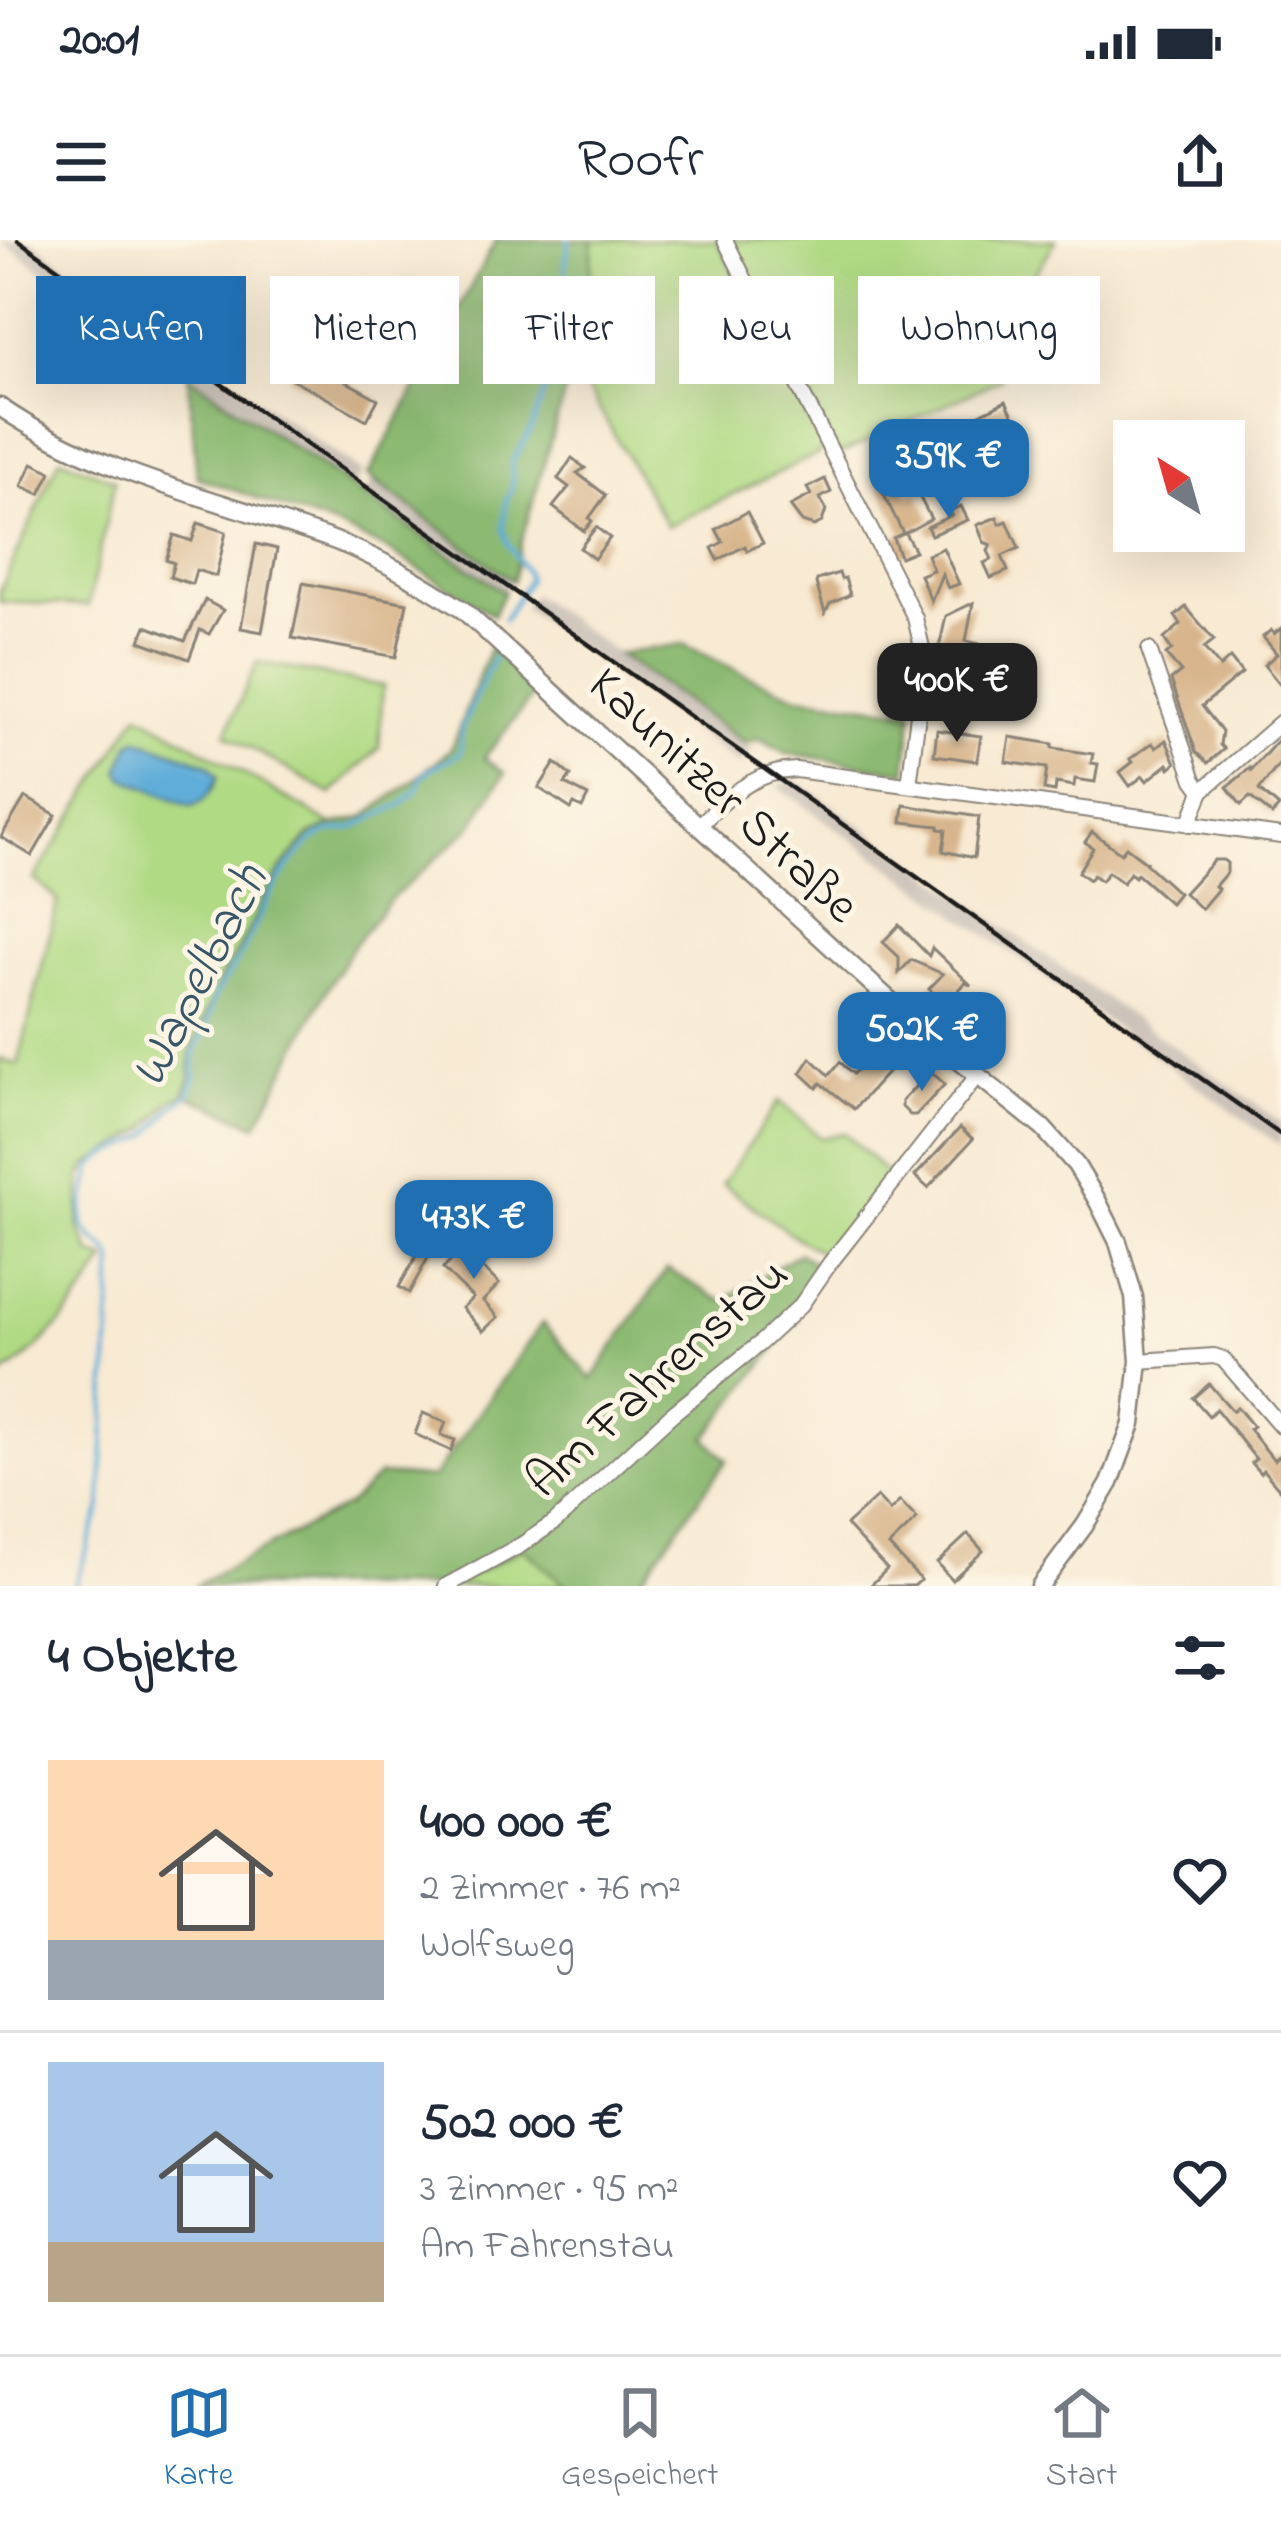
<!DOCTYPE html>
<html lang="de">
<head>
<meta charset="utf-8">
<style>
  body { margin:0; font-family:"Indie Flower",sans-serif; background:#f2f2f3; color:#1f2937; height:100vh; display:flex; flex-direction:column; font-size:45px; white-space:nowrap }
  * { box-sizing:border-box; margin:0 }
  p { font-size:39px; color:#747a83 }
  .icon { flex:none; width:66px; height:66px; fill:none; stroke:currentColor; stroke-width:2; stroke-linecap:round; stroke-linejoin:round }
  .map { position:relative; height:1346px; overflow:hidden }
  .side { display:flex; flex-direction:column; background:#fff; flex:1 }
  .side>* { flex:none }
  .banner { position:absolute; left:36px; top:36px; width:1209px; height:108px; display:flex; gap:24px }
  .needle { width:78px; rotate:323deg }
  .tools { position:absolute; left:1113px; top:180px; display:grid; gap:24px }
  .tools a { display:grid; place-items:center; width:132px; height:132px; border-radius:0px; background:#fff; box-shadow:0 12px 48px #0002; font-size:60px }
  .price { position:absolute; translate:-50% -102px; padding:0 27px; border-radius:24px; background:#1f6fb2; color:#fff; font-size:39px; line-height:78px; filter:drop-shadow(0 3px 6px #0008) }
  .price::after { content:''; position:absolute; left:50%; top:72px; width:36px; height:27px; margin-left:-18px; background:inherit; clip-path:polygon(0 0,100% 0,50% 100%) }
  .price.current { background:#222; color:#fff }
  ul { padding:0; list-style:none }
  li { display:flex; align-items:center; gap:36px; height:300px; padding:0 48px }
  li+li { border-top:3px solid #e0e1e3 }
  li span { display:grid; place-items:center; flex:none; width:336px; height:240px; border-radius:0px; color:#555 }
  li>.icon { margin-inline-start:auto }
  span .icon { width:144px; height:144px; fill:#fffc; stroke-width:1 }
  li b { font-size:51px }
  h2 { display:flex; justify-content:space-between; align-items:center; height:144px; padding:0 48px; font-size:51px }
  .chip { padding:0 42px; border-radius:0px; background:#fff; box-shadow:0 12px 48px #0002; font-size:42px; line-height:108px }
  .chip.current { background:#1f6fb2; color:#fff }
  .status { display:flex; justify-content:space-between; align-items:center; height:84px; padding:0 60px; background:#fff; direction:ltr }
  .status svg { height:33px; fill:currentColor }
  header { display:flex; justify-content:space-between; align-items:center; height:156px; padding:0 48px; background:#fff; font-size:54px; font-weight:600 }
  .tab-bar { display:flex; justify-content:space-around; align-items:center; height:168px; border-top:3px solid #e0e1e3; background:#fff; font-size:33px; color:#747a83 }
  .tab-bar a { display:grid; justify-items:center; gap:6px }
  .tab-bar .current { color:#1f6fb2 }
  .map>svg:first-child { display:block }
</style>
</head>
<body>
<div class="status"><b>20:01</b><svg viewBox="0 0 49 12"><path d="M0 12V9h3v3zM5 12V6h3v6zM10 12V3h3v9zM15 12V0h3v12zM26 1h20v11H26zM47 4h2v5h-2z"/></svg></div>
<header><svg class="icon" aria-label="menu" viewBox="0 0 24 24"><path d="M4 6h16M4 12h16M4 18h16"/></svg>Roofr<svg class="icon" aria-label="share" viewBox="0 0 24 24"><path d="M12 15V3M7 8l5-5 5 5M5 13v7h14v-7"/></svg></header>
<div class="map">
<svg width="1281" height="1346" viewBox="0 0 1281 1346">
  <rect width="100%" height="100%" fill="#fcf5e5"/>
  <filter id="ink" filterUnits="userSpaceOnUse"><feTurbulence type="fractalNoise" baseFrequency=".00833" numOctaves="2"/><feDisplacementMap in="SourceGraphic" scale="24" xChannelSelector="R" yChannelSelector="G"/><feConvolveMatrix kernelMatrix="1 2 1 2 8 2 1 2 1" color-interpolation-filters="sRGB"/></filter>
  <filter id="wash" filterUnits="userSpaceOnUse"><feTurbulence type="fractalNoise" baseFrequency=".004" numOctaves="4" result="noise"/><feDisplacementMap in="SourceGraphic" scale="48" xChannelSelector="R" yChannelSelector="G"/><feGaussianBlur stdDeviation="2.7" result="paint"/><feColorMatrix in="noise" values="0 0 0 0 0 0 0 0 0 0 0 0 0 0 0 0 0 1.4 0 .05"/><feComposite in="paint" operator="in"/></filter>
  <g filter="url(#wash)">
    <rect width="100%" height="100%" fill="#f8ead3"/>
    <g fill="#ccc2b9">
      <path d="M 0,0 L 31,0 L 363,233 L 353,247 L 187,135 Z"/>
      <path d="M 373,240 L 513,341 L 504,352 L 364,254 Z"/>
      <path d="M 533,354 L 753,509 L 740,526 L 624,439 L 523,368 Z"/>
      <path d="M 788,541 L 798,541 L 1281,882 L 1281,906 L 777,546 Z"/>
    </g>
    <g fill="#b0da84" stroke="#667b50" stroke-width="3">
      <path d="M 593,0 L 717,0 L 822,205 L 820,213 L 667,286 L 572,122 L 588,72 Z"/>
      <path d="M 730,0 L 1056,0 L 985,116 L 1000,139 L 838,215 Z"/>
      <path d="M 60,218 L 115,240 L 88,366 L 0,362 L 0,351 Z"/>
      <path d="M 257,422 L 383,446 L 379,508 L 331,554 L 226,494 Z"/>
      <path d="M 139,473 L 333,585 L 309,596 L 287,621 L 266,654 L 238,711 L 222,734 L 191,811 L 190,840 L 184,854 L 170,862 L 146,889 L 88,925 L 81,937 L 79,987 L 91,1014 L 106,1019 C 80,1064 44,1108 0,1137 L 0,819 L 18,825 L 58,660 L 34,639 Z"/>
      <path d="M 779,861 L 821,898 L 845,893 L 890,937 L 834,1010 L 823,1013 L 801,1001 L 722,944 Z"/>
      <path d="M 523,1307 L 567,1346 L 451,1346 Z"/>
    </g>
    <g fill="#8cba72" stroke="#546b47" stroke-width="3">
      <path d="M 496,0 L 593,0 L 588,72 L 521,302 L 513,341 L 368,236 Z"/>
      <path d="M 188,135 L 504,352 L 493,375 L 390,311 L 340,288 L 197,237 Z"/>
      <path d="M 683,404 L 748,436 L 798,456 L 913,471 L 906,532 L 787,513 L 760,499 L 745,503 L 618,414 Z"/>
      <path d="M 490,407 L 539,448 L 484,518 L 505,533 L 471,587 L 388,662 L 353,706 L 326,751 L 257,885 L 184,854 L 190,840 L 191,811 L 222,734 L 238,711 L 266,653 L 287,621 L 309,596 L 333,585 L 365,577 L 418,537 L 451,509 Z"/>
      <path d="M 799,1013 L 822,1028 L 794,1064 L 799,1077 L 706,1198 L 727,1220 L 636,1346 L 567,1346 L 523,1308 L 451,1346 L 194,1346 L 348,1265 L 379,1235 L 433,1238 L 542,1083 L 592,1139 L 667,1029 L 722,1061 Z"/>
    </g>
    <path fill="#60add9" stroke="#3e647a" stroke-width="3" d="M 138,499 L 208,524 L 218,537 C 211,550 207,564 190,566 L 124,538 L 119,530 L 131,502 Z"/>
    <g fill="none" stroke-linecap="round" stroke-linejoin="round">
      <g stroke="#60add9" stroke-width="4.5">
        <path d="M 504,380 L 528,340 L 527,333 L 508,304 L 503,288 L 506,261 L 512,248 L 512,222 L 530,192 L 571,77 L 565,28 L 569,0"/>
        <path d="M 75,1346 L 101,1267 L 113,1019 L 107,1009 L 93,999 L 83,986 L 83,968 L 92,927 L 102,918 L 148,896 L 173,867 L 190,853 L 194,840 L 194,812 L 204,795 L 215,755 L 242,713 L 268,658 L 289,625 L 313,599 L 328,592 L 352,588 L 402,564 L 418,549 L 421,538 L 432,528 L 460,513 L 462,487 L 494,417"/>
      </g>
    </g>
    <g id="blocks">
      <g fill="#d8b58c">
        <path d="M 299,116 L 378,159 L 367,180 L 288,137 Z"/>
        <path d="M 1006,161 L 1022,193 L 963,220 L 948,190 Z"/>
        <path d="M 906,202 L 910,209 L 916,206 L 925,224 L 899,236 L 909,256 L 917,252 L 931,279 L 905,293 L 915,311 L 900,317 L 893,298 L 903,293 L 874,235 L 897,220 L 892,210 Z"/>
        <path d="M 572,218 L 585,228 L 577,233 L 606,255 L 589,278 L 592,281 L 584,291 L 553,267 L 569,247 L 558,239 Z"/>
        <path d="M 33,223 L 51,232 L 40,254 L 22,246 Z"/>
        <path d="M 825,239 L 831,252 L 820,258 L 826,270 L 822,282 L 814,286 L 802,282 L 790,266 L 811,255 L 807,248 Z"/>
        <path d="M 961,266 L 968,280 L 931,295 L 927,287 L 952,275 L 950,271 Z"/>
        <path d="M 747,272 L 763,303 L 747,311 L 745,306 L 718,320 L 712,308 L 723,302 L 716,289 Z"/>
        <path d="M 997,277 L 1000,284 L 1007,281 L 1019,308 L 1002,316 L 1008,331 L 991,338 L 984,323 L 992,319 L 988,311 L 991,305 L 984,302 L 977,285 Z"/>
        <path d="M 198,283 L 226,292 L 216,336 L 196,330 L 192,344 L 170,337 L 174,323 L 166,320 L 174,295 L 192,301 Z"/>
        <path d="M 596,287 L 610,298 L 594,319 L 580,308 Z"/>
        <path d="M 256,304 L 277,309 L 262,392 L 241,388 Z"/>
        <path d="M 943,308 L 959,344 L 948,348 L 942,334 L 931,361 L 920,335 L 933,330 L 927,315 Z"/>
        <path d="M 839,333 L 841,339 L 845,338 L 850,355 L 830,364 L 825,373 L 816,343 L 817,340 Z"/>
        <path d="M 303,343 L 407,363 L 396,417 L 292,398 Z"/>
        <path d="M 205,360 L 223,370 L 209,394 L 200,390 L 189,419 L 140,401 L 146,386 L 185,401 Z"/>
        <path d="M 973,363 L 966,401 L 980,404 L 980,414 L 978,423 L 970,422 L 968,431 L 953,428 L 954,421 L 937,418 L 946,376 Z"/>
        <path d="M 1186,367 L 1214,400 L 1204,408 L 1220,427 L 1230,418 L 1242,433 L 1202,466 L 1222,491 L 1220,505 L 1224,509 L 1208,523 L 1196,512 L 1171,440 L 1181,432 L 1166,415 L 1172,410 L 1164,399 L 1181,384 L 1175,376 Z"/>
        <path d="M 1281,388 L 1281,446 L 1264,425 L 1277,414 L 1263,397 L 1271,390 L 1274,394 Z"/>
        <path d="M 937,490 L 981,496 L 977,521 L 934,515 Z"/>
        <path d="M 1010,497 L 1053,504 L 1053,508 L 1093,514 L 1091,523 L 1098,524 L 1095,542 L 1075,539 L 1074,546 L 1056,543 L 1055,552 L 1044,550 L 1047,528 L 1006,522 Z"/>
        <path d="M 1281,497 L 1281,522 L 1259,550 L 1279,567 L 1272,575 L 1250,557 L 1241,565 L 1227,547 L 1250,528 L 1251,530 Z"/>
        <path d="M 1166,500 L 1176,523 L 1170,528 L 1168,524 L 1147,541 L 1143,536 L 1130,546 L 1120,532 L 1133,522 L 1130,519 L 1152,503 L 1156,508 Z"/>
        <path d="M 555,523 L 571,536 L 565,544 L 588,556 L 582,568 L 574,564 L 571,569 L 539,548 Z"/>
        <path d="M 25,557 L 56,575 L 32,616 L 1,597 Z"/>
        <path d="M 904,565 L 979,577 L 974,618 L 943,611 L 946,590 L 939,589 L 939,586 L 902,582 Z"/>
        <path d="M 1092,592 L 1121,613 L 1126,607 L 1146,622 L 1145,623 L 1178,653 L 1170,663 L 1137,634 L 1135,637 L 1130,633 L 1123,643 L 1108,632 L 1101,641 L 1093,635 L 1089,640 L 1078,632 L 1093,608 L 1085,602 Z"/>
        <path d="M 1214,620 L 1223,620 L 1227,623 L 1227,632 L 1215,646 L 1218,649 L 1201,669 L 1184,653 Z"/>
        <path d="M 899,685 L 929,716 L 932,708 L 971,745 L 965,743 L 946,765 L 929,749 L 943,734 L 911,720 L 899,733 L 899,717 L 883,702 Z"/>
        <path d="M 884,808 L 898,821 L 854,869 L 821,843 L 817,848 L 801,833 L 811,818 L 829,835 L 840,822 L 853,834 L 868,818 L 871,821 Z"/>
        <path d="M 930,831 L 945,844 L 916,875 L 910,875 L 902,867 L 902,861 Z"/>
        <path d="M 960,888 L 973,899 L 928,948 L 915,936 Z"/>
        <path d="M 432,966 L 453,978 L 444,994 L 442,992 L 409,1053 L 399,1047 L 417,1015 L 410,1011 Z"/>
        <path d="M 473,998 L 492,1017 L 482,1027 L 499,1044 L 483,1061 L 498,1077 L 483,1091 L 462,1068 L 473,1058 L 443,1029 Z"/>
        <path d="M 1209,1144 L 1233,1171 L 1237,1167 L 1253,1186 L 1249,1189 L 1274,1220 L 1281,1214 L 1281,1251 L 1263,1230 L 1260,1233 L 1251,1223 L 1256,1219 L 1216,1169 L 1209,1176 L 1193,1158 Z"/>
        <path d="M 423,1173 L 446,1182 L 441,1195 L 455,1200 L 451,1211 L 415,1194 Z"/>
        <path d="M 877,1257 L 890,1271 L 900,1261 L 917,1279 L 889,1306 L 921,1340 L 914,1346 L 870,1346 L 887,1329 L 846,1285 Z"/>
        <path d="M 968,1294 L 983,1311 L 952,1340 L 937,1323 Z"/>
      </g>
    </g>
  </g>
  <g filter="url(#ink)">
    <use href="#blocks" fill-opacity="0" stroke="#8a8378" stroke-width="3"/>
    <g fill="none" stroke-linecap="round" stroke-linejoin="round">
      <g stroke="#8a8378" stroke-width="18">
        <g id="minor">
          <path d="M 725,0 L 915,378 L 925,420 L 909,545"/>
          <path d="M 1149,410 L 1194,540 L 1202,551"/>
          <path d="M 1189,584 L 1202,551 L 1281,482"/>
          <path d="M 699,586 C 726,558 754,531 796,530 L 1281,596"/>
          <path d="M 1139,1121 L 1214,1116 L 1223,1119 L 1281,1186"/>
          <path d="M 446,1346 L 521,1305 L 555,1282 L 671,1175 L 759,1104 L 801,1065 L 830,1023 L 977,836"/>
        </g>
      </g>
      <g stroke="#8a8378" stroke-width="21">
        <path id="tertiary" d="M 0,167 C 100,236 220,259 333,300 C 379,317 422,343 463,370 L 931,798 L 1043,888 L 1076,925 L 1097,960 L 1118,1002 L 1134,1057 L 1139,1121 L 1132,1184 L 1110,1243 L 1085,1285 L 1040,1346"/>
      </g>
      <use href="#minor" stroke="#fff" stroke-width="14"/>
      <use href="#tertiary" stroke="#fff" stroke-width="16"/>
      <path stroke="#1c1c1c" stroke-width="4.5" d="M 18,0 L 1281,895"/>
    </g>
  </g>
  <g text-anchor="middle" stroke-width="10" stroke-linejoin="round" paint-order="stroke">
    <g font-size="51" fill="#1c1c1c" stroke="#fcf5e5">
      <text transform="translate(726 553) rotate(43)" y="18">Kaunitzer Straße</text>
      <text transform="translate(655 1135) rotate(-42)" y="18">Am Fahrenstau</text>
    </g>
    <g font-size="54" font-style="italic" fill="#375668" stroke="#fcf5e5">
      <text transform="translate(196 734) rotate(-63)" y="19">Wapelbach</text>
    </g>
  </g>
</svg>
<div class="tools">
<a><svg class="needle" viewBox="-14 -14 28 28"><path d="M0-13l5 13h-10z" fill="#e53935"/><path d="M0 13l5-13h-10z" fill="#747a83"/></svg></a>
</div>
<b class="price" style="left:949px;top:281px">359K €</b>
<b class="price current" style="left:957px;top:505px">400K €</b>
<b class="price" style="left:922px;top:854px">502K €</b>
<b class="price" style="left:474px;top:1042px">473K €</b>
<div class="banner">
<a class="chip current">Kaufen</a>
<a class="chip">Mieten</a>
<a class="chip">Filter</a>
<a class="chip">Neu</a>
<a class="chip">Wohnung</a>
</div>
</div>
<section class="side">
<h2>4 Objekte<svg class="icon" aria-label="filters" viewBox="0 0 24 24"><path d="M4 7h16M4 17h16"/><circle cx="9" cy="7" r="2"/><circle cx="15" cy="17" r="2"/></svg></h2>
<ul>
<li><span style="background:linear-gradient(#ffd9b3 75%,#9aa5b1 0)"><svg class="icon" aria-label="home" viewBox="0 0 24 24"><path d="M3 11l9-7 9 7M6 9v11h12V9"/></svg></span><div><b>400 000 €</b><p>2 Zimmer · 76 m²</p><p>Wolfsweg</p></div><svg class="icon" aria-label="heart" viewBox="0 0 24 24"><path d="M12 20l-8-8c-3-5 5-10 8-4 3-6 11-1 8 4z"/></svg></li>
<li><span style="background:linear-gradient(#a9c7e8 75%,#b9a48a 0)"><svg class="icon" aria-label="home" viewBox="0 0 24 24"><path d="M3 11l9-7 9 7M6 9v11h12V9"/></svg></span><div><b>502 000 €</b><p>3 Zimmer · 95 m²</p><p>Am Fahrenstau</p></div><svg class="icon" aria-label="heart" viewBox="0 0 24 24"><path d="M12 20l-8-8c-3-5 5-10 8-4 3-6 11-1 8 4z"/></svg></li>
</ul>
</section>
<nav class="tab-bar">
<a class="current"><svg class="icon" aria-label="map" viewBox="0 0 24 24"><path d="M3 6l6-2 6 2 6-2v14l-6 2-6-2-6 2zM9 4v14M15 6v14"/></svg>Karte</a>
<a><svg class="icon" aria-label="saved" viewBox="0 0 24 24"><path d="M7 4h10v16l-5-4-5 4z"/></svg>Gespeichert</a>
<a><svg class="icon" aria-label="home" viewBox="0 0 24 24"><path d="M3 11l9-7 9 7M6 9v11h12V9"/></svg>Start</a>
</nav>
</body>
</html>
